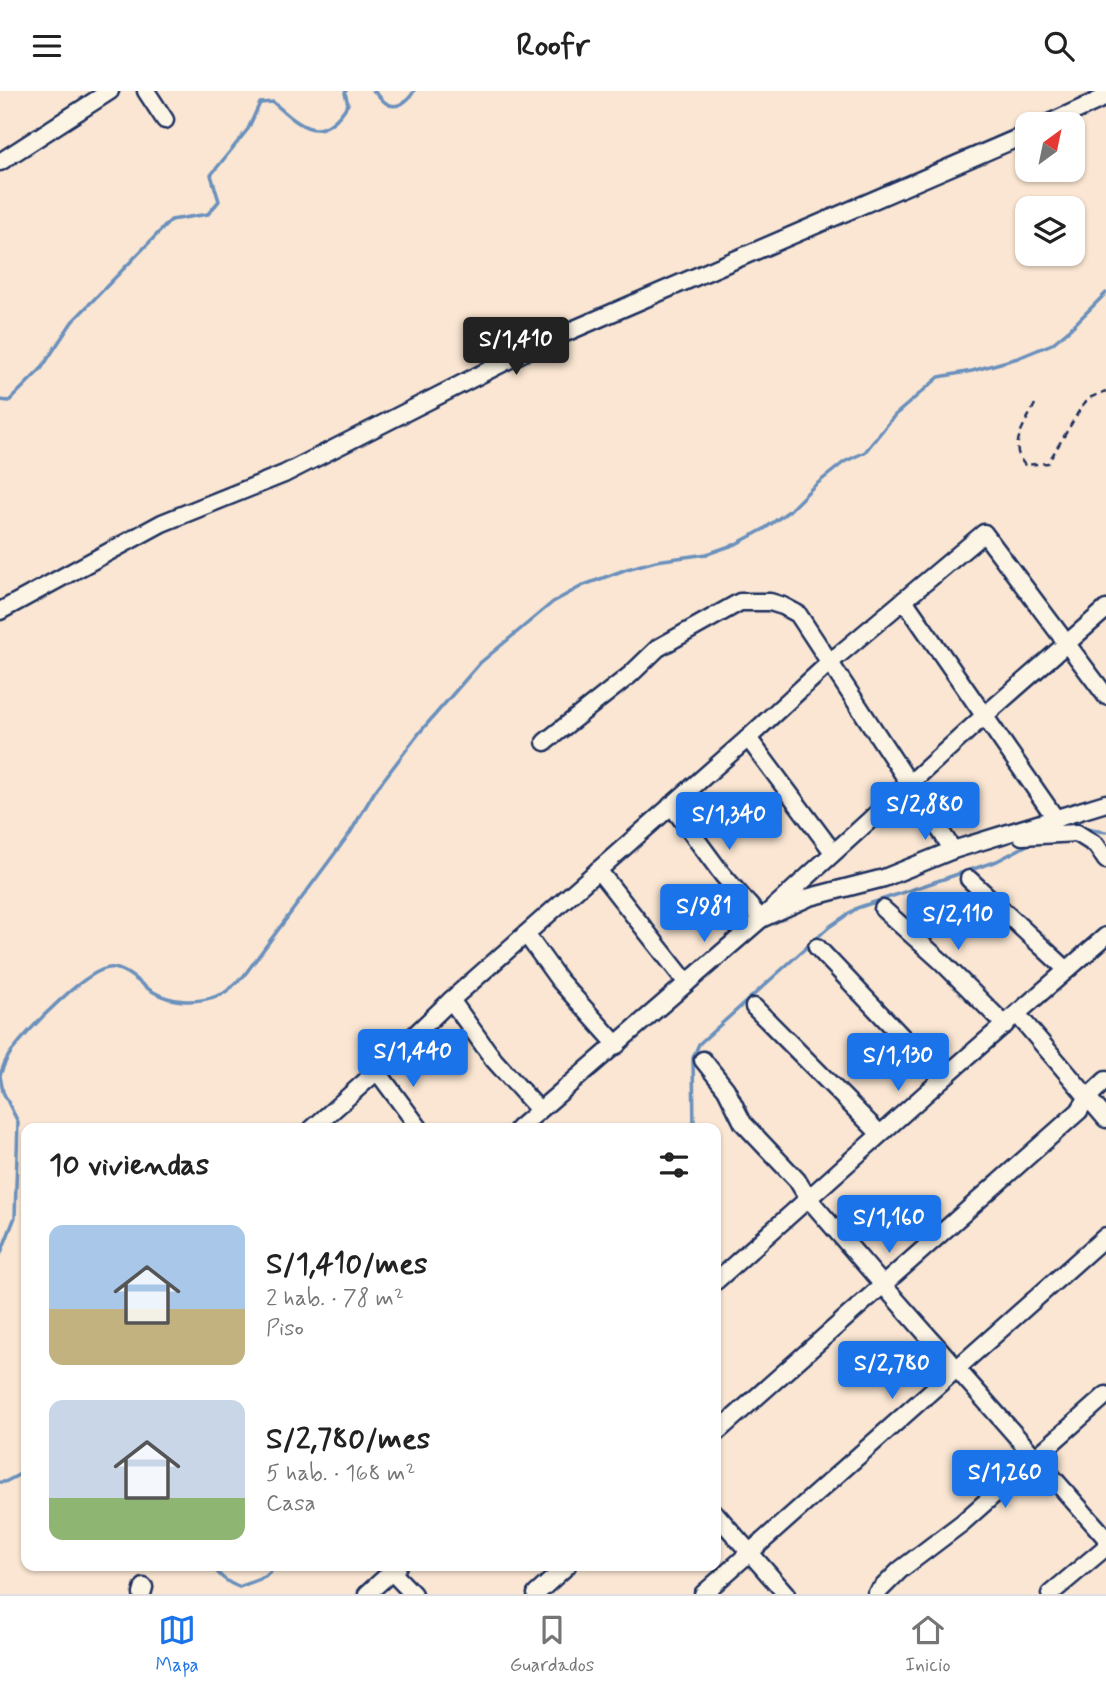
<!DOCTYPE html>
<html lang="es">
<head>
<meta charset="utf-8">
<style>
  body { margin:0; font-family:Mynerve,sans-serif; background:#f6f6f6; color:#222; height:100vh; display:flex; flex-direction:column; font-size:26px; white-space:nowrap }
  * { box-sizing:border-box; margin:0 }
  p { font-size:23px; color:#767676 }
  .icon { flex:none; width:38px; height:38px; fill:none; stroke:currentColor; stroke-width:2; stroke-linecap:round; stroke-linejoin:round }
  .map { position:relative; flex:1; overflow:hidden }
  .drawer { position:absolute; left:21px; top:1032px; width:700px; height:448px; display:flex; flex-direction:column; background:#fff; border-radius:14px; box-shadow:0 2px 5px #0004 }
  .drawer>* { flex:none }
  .needle { width:46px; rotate:33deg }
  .buttons { position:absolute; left:1015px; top:21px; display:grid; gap:14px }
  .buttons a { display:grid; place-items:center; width:70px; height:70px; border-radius:14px; background:#fff; box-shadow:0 2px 5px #0004; font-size:35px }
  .price { position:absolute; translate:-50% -60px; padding:0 16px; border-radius:7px; background:#1a73e8; color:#fff; font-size:23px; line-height:46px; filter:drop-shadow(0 2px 4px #0008) }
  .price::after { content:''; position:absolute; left:50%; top:42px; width:21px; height:16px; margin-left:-10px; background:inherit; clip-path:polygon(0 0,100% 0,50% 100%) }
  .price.selected { background:#222; color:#fff }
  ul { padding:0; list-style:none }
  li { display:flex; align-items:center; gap:21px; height:175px; padding:0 28px }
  li span { display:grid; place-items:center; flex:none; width:196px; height:140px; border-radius:14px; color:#555 }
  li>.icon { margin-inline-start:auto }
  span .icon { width:84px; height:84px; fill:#fffc; stroke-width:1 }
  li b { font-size:30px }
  h2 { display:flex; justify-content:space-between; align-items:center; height:84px; padding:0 28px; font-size:30px }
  header { display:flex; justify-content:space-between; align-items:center; height:91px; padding:0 28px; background:#fff; font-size:32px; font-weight:700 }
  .dock { display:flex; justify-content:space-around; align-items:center; height:98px; border-top:2px solid #e0e0e0; background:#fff; font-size:19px; color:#767676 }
  .dock a { display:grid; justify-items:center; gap:4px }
  .dock .selected { color:#1a73e8 }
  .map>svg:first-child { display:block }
</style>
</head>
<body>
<header><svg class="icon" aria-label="menu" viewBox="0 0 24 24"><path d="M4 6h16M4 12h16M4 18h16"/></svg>Roofr<svg class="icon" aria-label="search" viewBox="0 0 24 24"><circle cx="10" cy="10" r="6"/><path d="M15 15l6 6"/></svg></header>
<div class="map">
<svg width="1106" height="1503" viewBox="0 0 1106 1503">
  <rect width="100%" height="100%" fill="#fae6d2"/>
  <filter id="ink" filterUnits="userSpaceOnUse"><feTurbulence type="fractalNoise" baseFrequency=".0143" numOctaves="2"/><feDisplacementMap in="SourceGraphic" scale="14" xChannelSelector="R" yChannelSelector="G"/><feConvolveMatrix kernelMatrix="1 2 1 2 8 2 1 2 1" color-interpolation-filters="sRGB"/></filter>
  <g filter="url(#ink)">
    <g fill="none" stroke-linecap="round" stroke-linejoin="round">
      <g stroke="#6a90bd" stroke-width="3.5">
        <path d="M 373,0 C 379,3 381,9 386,12 C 397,20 409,9 414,0"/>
        <path d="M 0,309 L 9,310 L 41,278 L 72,231 L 171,129 L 208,123 L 219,110 L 211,84 L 248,38 L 260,12 L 273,11 C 302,37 322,55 348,13 L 345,2 L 346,0"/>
        <path d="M 1084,738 L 1106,741"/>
        <path d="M 0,984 C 3,976 6,967 12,960 C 27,941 89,873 114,877 C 127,879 139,892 150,899 C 172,913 198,913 222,903 C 229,900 236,891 243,886 L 350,742 L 375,700 L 420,641 L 480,572 L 553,511 L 584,494 L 627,478 L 656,470 L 707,463 L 736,453 L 764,438 L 789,420 L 813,396 L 844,371 L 865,361 L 895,324 L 939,286 L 972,280 L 1018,267 L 1052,253 L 1070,238 L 1106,202"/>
        <path d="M 0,985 L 3,1001 L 18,1031 L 15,1126 L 0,1164"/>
        <path d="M 694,1038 L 693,967 L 699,953 L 829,836 L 857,817 L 997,770 L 1033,751"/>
        <path d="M 0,1391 L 5,1391 L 26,1380"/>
        <path d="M 212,1475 C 220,1485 227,1492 239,1496 L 265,1486 L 277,1475"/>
      </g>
      <g stroke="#1b2f5e" stroke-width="21">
        <g id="minor">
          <path d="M 146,0 L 165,29"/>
          <path d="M 1047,33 L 1106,6"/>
          <path d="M 0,71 L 110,0"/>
          <path d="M 904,509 L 1056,728"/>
          <path d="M 0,520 L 162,432 L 284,383 L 542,252 L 1027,43"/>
          <path d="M 748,647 L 833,761"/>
          <path d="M 545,651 L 630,584 L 658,557 L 740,511 L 770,511 L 783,515 L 798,523 L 953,759"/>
          <path d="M 671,714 L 722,783 L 761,828 L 810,806 L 884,787 L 953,759 L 1106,712"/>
          <path d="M 1022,745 L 1077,742 L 1096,754 L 1106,769"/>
          <path d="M 598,779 L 687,892"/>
          <path d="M 969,788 L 1067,879"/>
          <path d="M 883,818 L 942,871 L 1005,934"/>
          <path d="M 526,843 L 559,889 L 617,954"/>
          <path d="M 817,856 L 942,988"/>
          <path d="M 451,909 L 494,969 L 539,1019"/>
          <path d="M 754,916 L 880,1043"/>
          <path d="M 1017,923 L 1106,1028"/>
          <path d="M 703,969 L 726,998 L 743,1032 L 797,1089 L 808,1107 L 883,1194 L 1106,1447"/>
          <path d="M 377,980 L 420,1038"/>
          <path d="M 312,1038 L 377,980 L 451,909 L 748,647 L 829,572 L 984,442 L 1106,605"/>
          <path d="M 518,1038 L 761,828 L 984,625 L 1106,518"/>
          <path d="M 716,1190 L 942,988 L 1106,845"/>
          <path d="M 716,1342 L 1079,1020 L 1088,1006 L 1106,989"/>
          <path d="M 716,1423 L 786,1503"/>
          <path d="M 392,1481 L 413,1503"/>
          <path d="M 142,1503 L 144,1496"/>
          <path d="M 367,1503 L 398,1475"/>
          <path d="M 536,1503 L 567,1475"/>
          <path d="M 703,1503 L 1106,1145"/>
          <path d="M 876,1503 L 900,1479 L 962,1432 L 1106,1304"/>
          <path d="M 1050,1503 L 1106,1456"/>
        </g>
      </g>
      <path stroke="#1b2f5e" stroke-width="2.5" stroke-dasharray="7 5" stroke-linecap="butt" d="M 1035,313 C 1026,332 1007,355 1025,374 L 1048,372 L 1082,315 L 1089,307 L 1106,300"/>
      <use href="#minor" stroke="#fcf5e5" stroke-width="16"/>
    </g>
  </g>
</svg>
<div class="buttons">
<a><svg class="needle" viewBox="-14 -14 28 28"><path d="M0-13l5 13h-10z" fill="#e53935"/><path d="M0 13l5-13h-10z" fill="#767676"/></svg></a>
<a><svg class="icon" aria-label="layers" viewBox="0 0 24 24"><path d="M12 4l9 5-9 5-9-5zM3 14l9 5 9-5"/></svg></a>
</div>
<b class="price selected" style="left:516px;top:286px">S/1,410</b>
<b class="price" style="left:925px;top:751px">S/2,880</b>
<b class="price" style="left:729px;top:761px">S/1,340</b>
<b class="price" style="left:704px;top:853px">S/981</b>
<b class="price" style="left:958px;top:861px">S/2,110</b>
<b class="price" style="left:413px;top:998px">S/1,440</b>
<b class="price" style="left:898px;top:1002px">S/1,130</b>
<b class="price" style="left:889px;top:1164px">S/1,160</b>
<b class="price" style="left:892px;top:1310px">S/2,780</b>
<b class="price" style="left:1005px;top:1419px">S/1,260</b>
<section class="drawer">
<h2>10 viviendas<svg class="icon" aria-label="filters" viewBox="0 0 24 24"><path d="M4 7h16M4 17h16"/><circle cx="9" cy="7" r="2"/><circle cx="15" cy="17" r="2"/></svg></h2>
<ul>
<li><span style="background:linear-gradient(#a9c7e8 60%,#c2b280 0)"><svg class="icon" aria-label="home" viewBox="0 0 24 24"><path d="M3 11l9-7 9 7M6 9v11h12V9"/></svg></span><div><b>S/1,410/mes</b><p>2 hab. · 78 m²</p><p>Piso</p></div></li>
<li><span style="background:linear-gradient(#c9d6e8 70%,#8fb573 0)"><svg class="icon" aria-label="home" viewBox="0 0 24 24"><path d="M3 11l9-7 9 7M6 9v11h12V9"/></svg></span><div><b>S/2,780/mes</b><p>5 hab. · 168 m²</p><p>Casa</p></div></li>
</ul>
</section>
</div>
<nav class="dock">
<a class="selected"><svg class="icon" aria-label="map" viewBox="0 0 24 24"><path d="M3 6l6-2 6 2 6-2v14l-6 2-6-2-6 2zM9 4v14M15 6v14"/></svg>Mapa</a>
<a><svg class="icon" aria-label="saved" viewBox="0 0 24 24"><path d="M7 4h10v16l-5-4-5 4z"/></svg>Guardados</a>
<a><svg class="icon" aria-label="home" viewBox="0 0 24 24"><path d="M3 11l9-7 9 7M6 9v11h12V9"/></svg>Inicio</a>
</nav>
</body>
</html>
